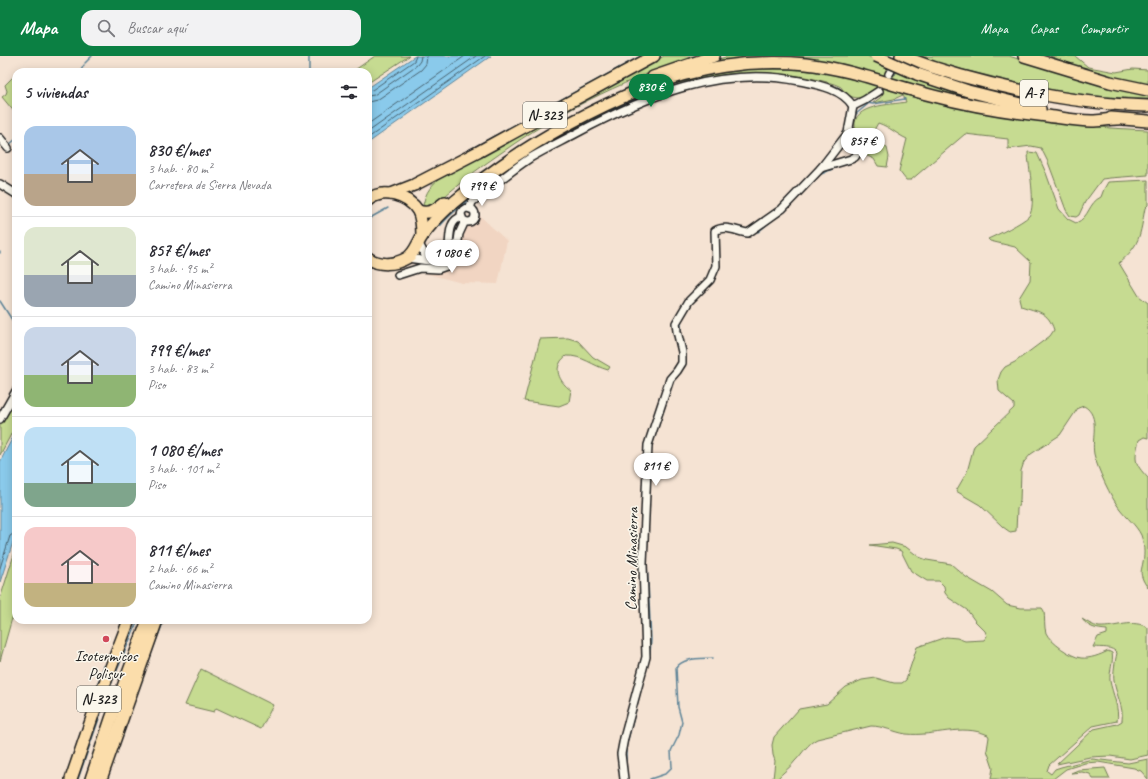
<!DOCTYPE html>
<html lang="es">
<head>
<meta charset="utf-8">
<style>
  body { margin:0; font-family:Caveat,sans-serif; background:#f2f2f3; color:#2b2b33; height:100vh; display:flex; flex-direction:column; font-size:15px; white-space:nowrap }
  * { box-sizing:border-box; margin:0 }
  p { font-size:13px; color:#7c7c81 }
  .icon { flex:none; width:22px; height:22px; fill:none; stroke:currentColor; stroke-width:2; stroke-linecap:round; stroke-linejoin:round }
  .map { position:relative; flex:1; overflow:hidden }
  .sheet { position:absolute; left:12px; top:12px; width:360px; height:556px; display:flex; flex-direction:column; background:#fff; border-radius:12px; box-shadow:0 2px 10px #0003 }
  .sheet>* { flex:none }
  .price { position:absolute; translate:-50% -34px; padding:0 9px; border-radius:14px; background:#fff; color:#222; font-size:13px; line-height:26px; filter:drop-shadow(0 1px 2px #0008) }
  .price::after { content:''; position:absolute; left:50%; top:24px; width:12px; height:9px; margin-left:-6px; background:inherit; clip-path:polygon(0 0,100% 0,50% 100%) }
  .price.current { background:#0b8043; color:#fff }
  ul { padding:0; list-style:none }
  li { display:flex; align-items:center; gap:12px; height:100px; padding:0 12px }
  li+li { border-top:1px solid #e1e1e2 }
  li span { display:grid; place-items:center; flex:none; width:112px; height:80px; border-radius:12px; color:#555 }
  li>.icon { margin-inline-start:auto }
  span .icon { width:48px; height:48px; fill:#fffc; stroke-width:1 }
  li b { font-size:17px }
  h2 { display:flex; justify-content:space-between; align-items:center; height:48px; padding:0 12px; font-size:17px }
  header { display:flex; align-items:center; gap:24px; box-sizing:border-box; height:56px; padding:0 20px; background:#0b8043; color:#fff }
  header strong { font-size:19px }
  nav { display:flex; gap:22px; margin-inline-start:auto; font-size:14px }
  .search { width:280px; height:36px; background:#f2f2f3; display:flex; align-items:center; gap:10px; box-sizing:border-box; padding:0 14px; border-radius:12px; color:#7c7c81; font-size:15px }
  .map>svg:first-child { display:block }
</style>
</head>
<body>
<header>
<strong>Mapa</strong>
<div class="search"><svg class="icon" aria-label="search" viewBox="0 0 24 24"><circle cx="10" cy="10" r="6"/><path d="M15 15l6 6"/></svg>Buscar aquí</div>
<nav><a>Mapa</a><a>Capas</a><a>Compartir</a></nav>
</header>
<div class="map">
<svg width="1148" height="723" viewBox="0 0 1148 723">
  <rect width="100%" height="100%" fill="#f5e3d3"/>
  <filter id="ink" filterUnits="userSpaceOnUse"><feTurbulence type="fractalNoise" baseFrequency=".025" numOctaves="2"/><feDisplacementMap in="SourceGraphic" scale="8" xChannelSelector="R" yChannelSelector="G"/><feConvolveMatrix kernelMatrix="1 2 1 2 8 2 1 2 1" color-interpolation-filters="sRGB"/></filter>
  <g filter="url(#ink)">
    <path fill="#f1d5c2" d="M 479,159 L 507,185 L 498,228 L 462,227 L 424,217 L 441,216 L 455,206 L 465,169 L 474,167 Z"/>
    <g fill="#c6db91" stroke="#717c56">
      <path d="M 375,0 L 409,0 L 368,27 L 368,16 L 352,16 Z"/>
      <path d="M 664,0 L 697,0 C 632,21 567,51 511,90 C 495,101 479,112 464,124 C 452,134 441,144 428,152 L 423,149 C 427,129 439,122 456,112 Z"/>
      <path d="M 729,0 L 867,0 L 888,10 L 885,17 L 895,19 L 898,13 C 935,32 969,41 1009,52 L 966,45 L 852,13 L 701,8 Z"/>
      <path d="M 921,0 L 1009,0 L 1092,27 L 1148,37 L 1148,43 C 1093,42 1038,33 985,19 C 963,14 941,9 921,0 Z"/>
      <path d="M 1050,0 L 1075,0 L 1088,11 L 1116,16 L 1133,13 L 1148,14 L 1148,29 L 1086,14 Z"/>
      <path d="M 749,13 L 793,13 L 827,17 L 856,23 L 899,36 L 977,56 L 1110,72 L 1148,74 L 1148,119 L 1110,122 L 1102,123 L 1085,146 L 1079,159 L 1076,161 L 1070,160 L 1066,154 L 1048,106 L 1041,92 L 1031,90 L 1008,93 L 1008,83 L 965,78 L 911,124 L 906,124 L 899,115 L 907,83 C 896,78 890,71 878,67 L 874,74 C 876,81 881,88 887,92 L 889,101 L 887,111 L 878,110 L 874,103 L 863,98 C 863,95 863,92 863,89 C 862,83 856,78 855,71 C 852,48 892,49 906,46 L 903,39 L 894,43 L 873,47 L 880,42 L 884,36 L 875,32 L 862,42 C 855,42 847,41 843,35 C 841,31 843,32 839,30 C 833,27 826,26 819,24 C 769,12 724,17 674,28 L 712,18 Z"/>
      <path d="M 14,20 L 16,22 L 16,58 L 2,41 L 6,38 L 7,35 L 5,29 Z"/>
      <path d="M 1028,96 L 1037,97 L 1046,117 L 1059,153 L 1068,163 L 1076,167 C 1090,161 1088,147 1101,141 L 1104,133 L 1108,126 L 1148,124 L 1148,149 L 1145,152 C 1140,180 1140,189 1119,207 L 1139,240 L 1148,247 L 1148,382 L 1144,381 L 1139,384 C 1134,404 1134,407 1148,422 L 1148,532 C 1146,529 1143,525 1142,521 C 1140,516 1142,512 1143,506 C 1145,497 1144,488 1141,479 C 1136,469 1127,462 1120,453 C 1111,442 1097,412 1094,398 C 1091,382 1101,360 1084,350 L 1078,352 L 1060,379 L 1031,398 L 1024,406 L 1021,415 L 1020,445 L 1017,453 L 1016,475 L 1010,476 L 1003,471 L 980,449 L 956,435 L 967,416 L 974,390 L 1014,352 L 1014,348 L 999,335 L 998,324 L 1001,316 L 1005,311 L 1015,306 L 1050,280 L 1054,274 C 1048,255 1038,256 1021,250 L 1019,242 L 1030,224 L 1031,206 L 1015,191 L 990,185 L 988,183 C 997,179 1022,167 1029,160 C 1037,149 1028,110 1028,96 Z"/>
      <path d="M 568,282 L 578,285 L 593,301 L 610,311 L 608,314 C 593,310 582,299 566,300 C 564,302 561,304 560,307 C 554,317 563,329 571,334 L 569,346 L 559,350 L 524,345 L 540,283 Z"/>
      <path d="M 16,340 L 16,369 L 0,399 L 0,367 Z"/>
      <path d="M 892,487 L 906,491 L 919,501 L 927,504 L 951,508 L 966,521 L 992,536 L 1007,549 L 1021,552 L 1042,552 L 1044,555 C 1045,562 1044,571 1046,577 C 1050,586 1071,601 1081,602 C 1090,603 1100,599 1108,595 L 1112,597 C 1114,605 1109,615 1110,625 C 1112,636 1120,654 1117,665 L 1093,670 L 1049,709 L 1047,715 L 1051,718 L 1055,713 L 1061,711 L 1092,703 L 1128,707 L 1148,703 L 1148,723 L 1141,715 L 1134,712 L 1098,706 L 1085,707 L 1066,713 L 1053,723 L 991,723 L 993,712 L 987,694 L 989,681 L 988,679 C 961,667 935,681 906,678 C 894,676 883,670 871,670 L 817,683 C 807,688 803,697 795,705 C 790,712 783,716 777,723 L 773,723 L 775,705 L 773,699 L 772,689 L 774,681 L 799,653 L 827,648 L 846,631 L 862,624 L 876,622 L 894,627 L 902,627 L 906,624 L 917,591 L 946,581 L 957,582 L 965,585 L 984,584 L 987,580 L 985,575 L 975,565 L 967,554 L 949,542 L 945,537 L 944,530 L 939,525 L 927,525 L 911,515 L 901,495 L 896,493 L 870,489 Z"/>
      <path d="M 16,492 L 16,548 L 0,605 L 0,543 Z"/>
      <path d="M 1082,563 C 1087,566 1093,570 1099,571 C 1116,572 1133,562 1148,572 L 1148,699 L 1130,703 L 1110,700 L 1090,701 L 1057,708 L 1094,673 L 1117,668 L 1122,665 C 1124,651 1116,639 1114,625 C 1113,616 1115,606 1117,597 C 1112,590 1102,592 1093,591 L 1098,581 L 1107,578 L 1107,574 C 1096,573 1089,572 1082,563 Z"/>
      <path d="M 201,613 L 273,649 L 261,673 L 216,652 L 214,656 L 185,649 Z"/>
      <path d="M 1105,712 L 1110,723 L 1093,723 L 1090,718 L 1082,716 L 1071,717 L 1078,714 Z"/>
    </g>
    <g fill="#8acaeb" stroke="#5e8498">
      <path d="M 415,0 L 491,0 L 368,87 L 368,32 Z"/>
      <path d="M 16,375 L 16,477 L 0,526 L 0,406 Z"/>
    </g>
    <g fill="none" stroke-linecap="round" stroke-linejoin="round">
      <g stroke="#48626f" stroke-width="1">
        <path d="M 368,35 L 372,34 L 414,5 L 416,0"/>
        <path d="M 368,40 L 374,39 L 417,9 L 420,5 L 421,0"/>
        <path d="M 368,46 L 377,44 L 421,14 L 426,8 L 427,0"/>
        <path d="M 368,68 L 465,0"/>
        <path d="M 368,76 L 476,0"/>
        <path d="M 368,82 L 485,0"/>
        <path d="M 0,512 L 10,480 L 13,478 L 16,477"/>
      </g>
      <g stroke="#5e8498" stroke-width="1.5">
        <path d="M 309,0 L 309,16"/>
        <path d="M 85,7 L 92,0"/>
        <path d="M 80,16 L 84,9"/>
        <path d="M 890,23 L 895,17"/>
        <path d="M 824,27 L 839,32"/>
        <path d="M 684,28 L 695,25"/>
        <path d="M 867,47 L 873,48 L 905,43"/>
        <path d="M 854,62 L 856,58 L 880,38"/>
        <path d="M 554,85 C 593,62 634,41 678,29"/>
        <path d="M 10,88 L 16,83"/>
        <path d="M 469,94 L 641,0"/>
        <path d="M 819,119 L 837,111"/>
        <path d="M 368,163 L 388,152"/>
        <path d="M 440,170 C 456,152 476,138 496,123"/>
        <path d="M 758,176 L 775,162"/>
        <path d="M 0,196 L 0,197"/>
        <path d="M 420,200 L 421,199"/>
        <path d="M 704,234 L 710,229"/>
        <path d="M 0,245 L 16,270"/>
        <path d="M 681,278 L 681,264"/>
        <path d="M 684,288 L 686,300 L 685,306"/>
        <path d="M 651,392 L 665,350"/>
        <path d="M 648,467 L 647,507 L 651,584 L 650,598"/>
        <path d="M 149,603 L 164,564"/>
        <path d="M 644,620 L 648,607"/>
        <path d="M 627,720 L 626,703 L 626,691 L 642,630"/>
        <path d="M 65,723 L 104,610"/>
        <path d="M 78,723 L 110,631 L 138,564"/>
        <path d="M 107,723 L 126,669"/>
        <path d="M 650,723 L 665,718 L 672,711 L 671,695 L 679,679 L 682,666 L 678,651 L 676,612 C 683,601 702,603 713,602"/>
      </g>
      <g stroke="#1c1c1c" stroke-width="10">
        <g id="minor">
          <path d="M 889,18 L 896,6"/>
          <path d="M 853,50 L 865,44 L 879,35"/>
          <path d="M 0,82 L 8,92"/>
          <path d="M 821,112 L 851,103 L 855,101 L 858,96 L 858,91 L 849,72"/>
          <path d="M 0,128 L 16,138"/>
          <circle cx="468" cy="159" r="7"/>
          <path d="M 470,153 L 472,146 C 491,132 510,115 530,102 C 545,93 560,86 575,78 C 646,40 719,9 800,25 C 820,29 842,33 853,50"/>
          <path d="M 419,188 L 425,199 L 431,204"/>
          <path d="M 407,202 L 437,206 L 446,201 C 453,190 444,165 462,161"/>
          <path d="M 398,219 L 420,212 L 438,213 L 449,209 L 456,198 L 459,178 L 465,165"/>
          <path d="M 0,363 L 16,335"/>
          <path d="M 624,723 L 621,698 L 624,682 L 646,601 L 643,508 L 648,389 L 670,323 L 677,315 L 682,307 L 682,296 L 677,275 L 676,267 L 689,245 L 710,224 L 716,210 L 715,175 C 726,168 737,176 748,177 L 782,153 L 821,112 L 848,77 L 853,50"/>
        </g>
      </g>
      <g stroke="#1c1c1c" stroke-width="14">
        <g id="highway">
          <path d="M 901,0 C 975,28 1069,48 1148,50"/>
          <path d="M 1024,0 L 1110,26 L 1148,34"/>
          <path d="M 917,18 L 968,35 L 1040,53"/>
          <path d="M 653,21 L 714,0"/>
          <path d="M 1111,62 L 1148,65"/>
          <path d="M 391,138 L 414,129 L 478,96 L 654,0"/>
          <path d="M 368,144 C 383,132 408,139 418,155 C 422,163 422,172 422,180"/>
          <path d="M 418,155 C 430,159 436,153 445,146"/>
          <path d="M 368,202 C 379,210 395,209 407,202 C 416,196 417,187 423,179 C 431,167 443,156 454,146 C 511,98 576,60 644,32 C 694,11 752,3 806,8 C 850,13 891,29 934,40 C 971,50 1009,56 1047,60 C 1062,62 1077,65 1092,65 C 1100,65 1109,63 1117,63"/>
          <path d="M 71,723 L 95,653 L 129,564"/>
          <path d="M 91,723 L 111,663 L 148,564"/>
          <path d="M 101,723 L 157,564"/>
        </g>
      </g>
      <use href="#minor" stroke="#fbf7ec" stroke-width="7"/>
      <use href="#highway" stroke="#fbddab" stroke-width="11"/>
      <g stroke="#1c1c1c" stroke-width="14" stroke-linecap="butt">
        <path id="highway-bridge" d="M 876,0 L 917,18"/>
      </g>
      <use href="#highway-bridge" stroke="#fbddab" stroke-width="11"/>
    </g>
  </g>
  <circle fill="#d1495b" stroke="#fbf7ec" stroke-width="1.5" cx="106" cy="583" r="4"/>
  <g text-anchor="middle" stroke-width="3" stroke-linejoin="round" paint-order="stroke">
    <g fill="#fbf7ec" stroke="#5f5e5a" stroke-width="1">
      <rect x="1020" y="24" width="28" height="26" rx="3"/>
      <rect x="523" y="46" width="44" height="26" rx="3"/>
      <rect x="77" y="630" width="44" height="26" rx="3"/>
    </g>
    <g font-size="15" font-weight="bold" fill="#1c1c1c">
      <text x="1034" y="42">A-7</text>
      <text x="545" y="64">N-323</text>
      <text x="99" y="648">N-323</text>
    </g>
    <g font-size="16" fill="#1c1c1c" stroke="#fbf7ec">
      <text transform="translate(631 503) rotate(-89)" y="6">Camino Minasierra</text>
    </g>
    <g font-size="16" fill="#1c1c1c" stroke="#fbf7ec">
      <text x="106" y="605">Isotermicos<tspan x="106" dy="18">Polisur</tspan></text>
    </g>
  </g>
</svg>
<b class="price current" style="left:651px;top:52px">830 €</b>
<b class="price" style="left:863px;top:106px">857 €</b>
<b class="price" style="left:482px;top:151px">799 €</b>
<b class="price" style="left:452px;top:218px">1 080 €</b>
<b class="price" style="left:656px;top:431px">811 €</b>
<section class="sheet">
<h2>5 viviendas<svg class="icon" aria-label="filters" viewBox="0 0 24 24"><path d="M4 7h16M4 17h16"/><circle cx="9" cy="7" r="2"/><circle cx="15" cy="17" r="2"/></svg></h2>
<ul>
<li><span style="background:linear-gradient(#a9c7e8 60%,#b9a48a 0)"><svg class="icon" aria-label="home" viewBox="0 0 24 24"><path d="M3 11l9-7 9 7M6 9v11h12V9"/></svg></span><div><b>830 €/mes</b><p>3 hab. · 80 m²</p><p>Carretera de Sierra Nevada</p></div></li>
<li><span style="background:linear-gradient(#dfe7d0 60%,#9aa5b1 0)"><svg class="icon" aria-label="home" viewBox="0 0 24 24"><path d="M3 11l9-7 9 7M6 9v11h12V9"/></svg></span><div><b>857 €/mes</b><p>3 hab. · 95 m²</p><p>Camino Minasierra</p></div></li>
<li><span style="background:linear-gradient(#c9d6e8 60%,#8fb573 0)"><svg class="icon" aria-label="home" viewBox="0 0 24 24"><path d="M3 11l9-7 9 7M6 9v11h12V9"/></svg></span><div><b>799 €/mes</b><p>3 hab. · 83 m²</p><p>Piso</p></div></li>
<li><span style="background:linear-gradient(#bfe0f5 70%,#7fa58c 0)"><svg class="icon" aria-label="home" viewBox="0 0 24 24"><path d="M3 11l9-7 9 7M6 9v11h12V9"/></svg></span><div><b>1 080 €/mes</b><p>3 hab. · 101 m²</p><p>Piso</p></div></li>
<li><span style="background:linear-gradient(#f6c9c9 70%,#c2b280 0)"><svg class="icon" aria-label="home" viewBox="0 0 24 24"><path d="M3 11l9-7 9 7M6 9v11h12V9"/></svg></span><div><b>811 €/mes</b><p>2 hab. · 66 m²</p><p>Camino Minasierra</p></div></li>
</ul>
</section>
</div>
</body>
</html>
